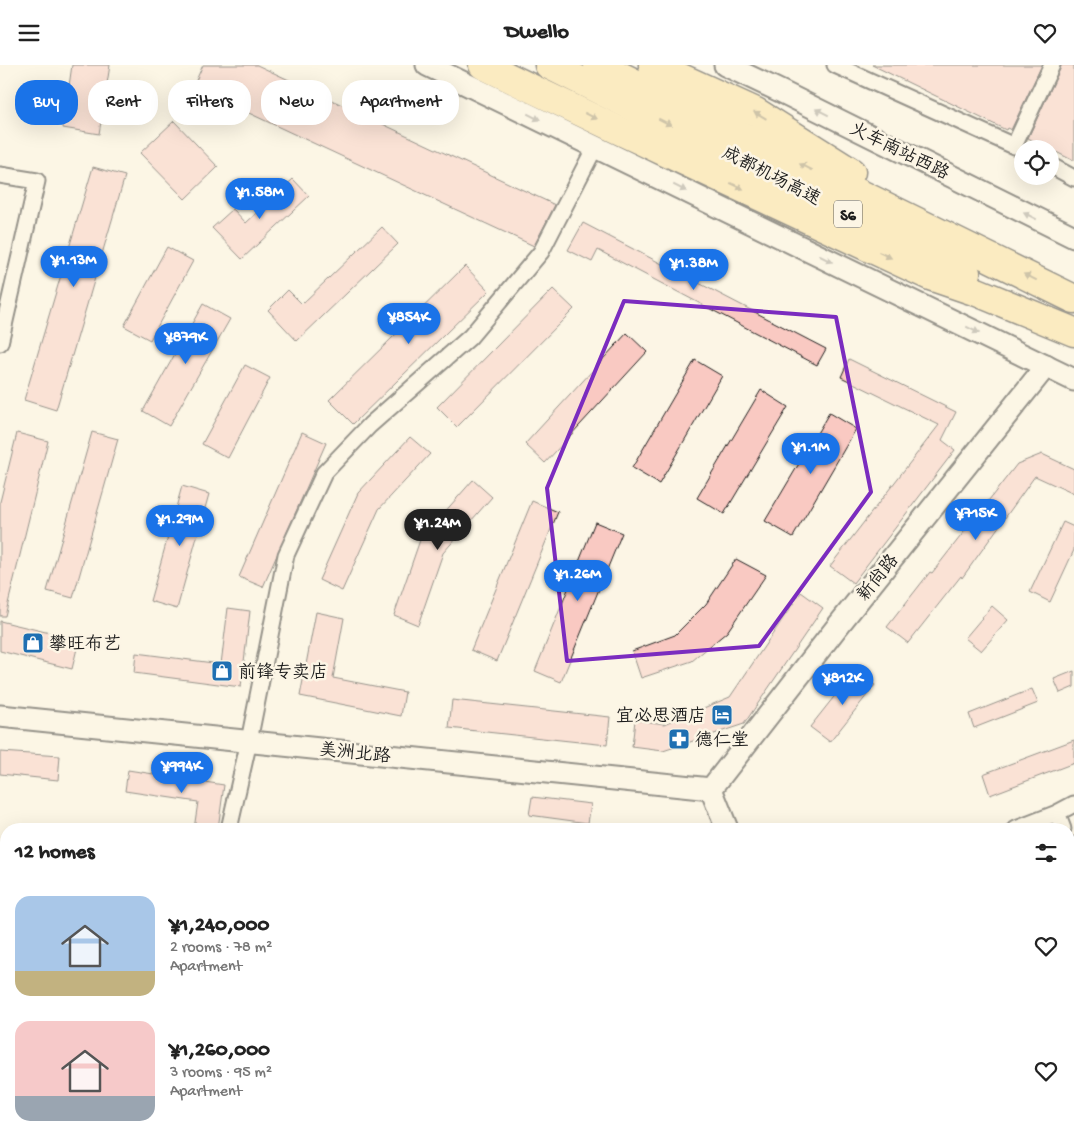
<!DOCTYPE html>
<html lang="en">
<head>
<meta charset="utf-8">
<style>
  body { margin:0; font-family:"Gochi Hand","LXGW WenKai TC",sans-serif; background:#f6f6f6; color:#222; height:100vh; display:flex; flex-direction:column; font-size:19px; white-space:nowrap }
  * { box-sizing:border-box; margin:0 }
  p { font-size:16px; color:#767676 }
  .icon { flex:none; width:28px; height:28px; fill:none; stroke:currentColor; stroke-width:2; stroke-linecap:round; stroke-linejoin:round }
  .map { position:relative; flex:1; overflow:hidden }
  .side { position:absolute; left:0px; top:758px; width:1075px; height:321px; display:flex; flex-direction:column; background:#fff; border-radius:20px 20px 0 0; box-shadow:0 5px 20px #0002 }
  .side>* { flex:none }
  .banner { position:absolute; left:15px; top:15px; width:500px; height:45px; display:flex; gap:10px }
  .controls { position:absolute; left:1014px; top:75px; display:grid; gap:10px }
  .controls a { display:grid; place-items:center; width:45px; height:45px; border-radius:50%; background:#fff; box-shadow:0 5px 20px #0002; font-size:25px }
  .price { position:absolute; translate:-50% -42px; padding:0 11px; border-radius:18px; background:#1a73e8; color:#fff; font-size:16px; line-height:32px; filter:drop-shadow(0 1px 2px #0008) }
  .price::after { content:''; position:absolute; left:50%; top:30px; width:15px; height:11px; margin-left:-8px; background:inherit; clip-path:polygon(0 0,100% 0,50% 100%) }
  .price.selected { background:#222; color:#fff }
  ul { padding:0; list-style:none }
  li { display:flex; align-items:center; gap:15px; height:125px; padding:0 15px }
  li span { display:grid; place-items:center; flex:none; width:140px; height:100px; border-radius:15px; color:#555 }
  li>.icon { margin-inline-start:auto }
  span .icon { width:60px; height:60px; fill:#fffc; stroke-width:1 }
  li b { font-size:21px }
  h2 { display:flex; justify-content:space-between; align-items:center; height:60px; padding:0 15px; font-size:21px }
  .pill { padding:0 18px; border-radius:20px; background:#fff; box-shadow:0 5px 20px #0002; font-size:18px; line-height:45px }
  .pill.selected { background:#1a73e8; color:#fff }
  header { display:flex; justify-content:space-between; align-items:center; height:65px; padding:0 15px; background:#fff; font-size:22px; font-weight:700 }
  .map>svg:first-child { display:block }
</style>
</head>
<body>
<header><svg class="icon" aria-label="menu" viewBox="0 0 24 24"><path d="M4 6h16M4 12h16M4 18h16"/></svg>Dwello<svg class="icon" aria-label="heart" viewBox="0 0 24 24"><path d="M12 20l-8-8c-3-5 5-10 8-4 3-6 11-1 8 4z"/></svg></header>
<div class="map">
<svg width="1074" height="1078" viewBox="0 0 1074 1078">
  <rect width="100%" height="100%" fill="#fcf5e5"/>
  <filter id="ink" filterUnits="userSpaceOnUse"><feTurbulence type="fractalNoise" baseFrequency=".02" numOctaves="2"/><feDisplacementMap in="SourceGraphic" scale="10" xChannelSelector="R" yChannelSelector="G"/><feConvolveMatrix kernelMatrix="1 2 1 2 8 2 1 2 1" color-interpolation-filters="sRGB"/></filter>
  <g filter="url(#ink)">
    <path fill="#fbe8da" d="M 1069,787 L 1074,801 L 1074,1005 L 1069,1007 Z"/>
    <path fill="#cdd98d" stroke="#747a54" d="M 1069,802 L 1074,816 L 1074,931 L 1069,933 Z"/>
    <g fill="#f9c9c2" stroke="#1c1c1c">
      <path d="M 72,0 L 110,0 L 99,69 L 63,63 Z"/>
      <path d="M 203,0 L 257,0 L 555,140 L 534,181 L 193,22 Z"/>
      <path d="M 872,0 L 1042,0 L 1011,65 L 1007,63 L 1006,65 Z"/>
      <path d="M 1061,0 L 1074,0 L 1074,96 L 1028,73 L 1060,4 Z"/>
      <path d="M 174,56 L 218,102 L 185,134 L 140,88 Z"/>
      <path d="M 93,102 L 125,111 L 56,345 L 24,335 Z"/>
      <path d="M 293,114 L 309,131 L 242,194 L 212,163 L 233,144 L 246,158 Z"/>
      <path d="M 583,158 L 826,284 L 817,300 L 598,185 L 592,197 L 568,185 Z"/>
      <path d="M 382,162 L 398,179 L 297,276 L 268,245 L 288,225 L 302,239 Z"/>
      <path d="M 167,182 L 193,196 L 150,275 L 124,261 Z"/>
      <path d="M 465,201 L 489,226 L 353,359 L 329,335 Z"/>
      <path d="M 553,224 L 574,244 L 457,362 L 437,342 Z"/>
      <path d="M 203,239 L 230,254 L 169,361 L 143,346 Z"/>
      <path d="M 627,268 L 647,287 L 545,398 L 525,379 Z"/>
      <path d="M 849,294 L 956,347 L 942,375 L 955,385 L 853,518 L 830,501 L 939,360 L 841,312 Z"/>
      <path d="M 695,295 L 722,311 L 659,419 L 632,403 Z"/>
      <path d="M 245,300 L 270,313 L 228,393 L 202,379 Z"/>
      <path d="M 761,325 L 788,342 L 724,449 L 697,433 Z"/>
      <path d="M 829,348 L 856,364 L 793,472 L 765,456 Z"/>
      <path d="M 92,367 L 118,374 L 73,533 L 47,526 Z"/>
      <path d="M 302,367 L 326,378 L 263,522 L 239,512 Z"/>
      <path d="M 17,368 L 48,376 L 5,551 L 0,551 L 0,437 Z"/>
      <path d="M 410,372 L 430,389 L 379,444 L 342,526 L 319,515 L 358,428 Z"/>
      <path d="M 1042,389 L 1074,404 L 1074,429 L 1035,411 L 962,513 L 961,511 L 908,578 L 887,562 L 930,507 L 932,508 L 1017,399 Z"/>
      <path d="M 473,415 L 492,432 L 443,488 L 418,560 L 394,550 L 420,475 Z"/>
      <path d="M 182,421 L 209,429 L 177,544 L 150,536 Z"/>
      <path d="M 532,436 L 558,447 L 497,596 L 471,585 Z"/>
      <path d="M 595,457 L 622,468 L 561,617 L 535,606 Z"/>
      <path d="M 1063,457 L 1074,462 L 1074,485 L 1050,537 L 1030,527 Z"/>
      <path d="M 736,494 L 766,510 L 727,567 L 692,596 L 641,613 L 632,586 L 675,570 L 706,539 Z"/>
      <path d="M 801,527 L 823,543 L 744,659 L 663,686 L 632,682 L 635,655 L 665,659 L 730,632 Z"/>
      <path d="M 992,541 L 1008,555 L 981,586 L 965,573 Z"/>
      <path d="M 228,543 L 250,546 L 241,622 L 134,608 L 136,588 L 221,599 Z"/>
      <path d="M 316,547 L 344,553 L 333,613 L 405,627 L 401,651 L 300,631 Z"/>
      <path d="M 0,556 L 79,575 L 72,604 L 0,586 Z"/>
      <path d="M 856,604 L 875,620 L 830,677 L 810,662 Z"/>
      <path d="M 1074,606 L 1074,622 L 1060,628 L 1054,614 Z"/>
      <path d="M 1032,624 L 1038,638 L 974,663 L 969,649 Z"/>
      <path d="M 452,635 L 610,652 L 607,680 L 449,663 Z"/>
      <path d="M 1074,675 L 1074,698 L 990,730 L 983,709 Z"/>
      <path d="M 0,687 L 60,691 L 58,715 L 0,709 Z"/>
      <path d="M 128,705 L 224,720 L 218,764 L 194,764 L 198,737 L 125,726 Z"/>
      <path d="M 532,732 L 591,739 L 588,758 L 529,750 Z"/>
    </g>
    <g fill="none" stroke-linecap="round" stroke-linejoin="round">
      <g stroke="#1c1c1c" stroke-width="19">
        <g id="street">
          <path d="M 835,0 L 1014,81 L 1052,0"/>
          <path d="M 1050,100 L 1074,113"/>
          <path d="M 0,110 L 37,116 L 0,278"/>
          <path d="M 1057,748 L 1063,764"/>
          <path d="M 229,764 L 249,676 L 286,490 L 324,408 L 370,360 L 470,272 L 541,187 L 595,82"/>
          <path d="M 1016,764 L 1057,748 L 1074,739"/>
          <path d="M 1069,779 L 1074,792"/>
          <path d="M 171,1078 L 172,1072"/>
        </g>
      </g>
      <g stroke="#1c1c1c" stroke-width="25">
        <g id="secondary">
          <path d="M 427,0 L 1074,315"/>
          <path d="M 725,0 L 782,27 L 1074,172"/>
          <path d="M 0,651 L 711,724"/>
          <path d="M 711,724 L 837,562 L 1046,301"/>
          <path d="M 711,724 L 727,764"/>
          <path d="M 849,1072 L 851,1078"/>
        </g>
      </g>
      <g stroke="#1c1c1c" stroke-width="31">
        <g id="highway">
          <path d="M 483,0 L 618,65 L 930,211 L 977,227 L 1074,267"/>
          <path d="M 549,0 L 966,208"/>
          <path d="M 598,0 L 1074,234"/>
          <path d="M 653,0 L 756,47 L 851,107"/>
        </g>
      </g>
      <use href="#street" stroke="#fcf5e5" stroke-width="15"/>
      <use href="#secondary" stroke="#fcf5e5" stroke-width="21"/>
      <use href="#highway" stroke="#fbde96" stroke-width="28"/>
    </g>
    <defs><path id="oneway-solid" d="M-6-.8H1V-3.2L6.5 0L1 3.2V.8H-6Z" transform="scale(1.25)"/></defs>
    <g fill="#97938b">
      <use href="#oneway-solid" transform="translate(822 47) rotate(-154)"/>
      <use href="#oneway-solid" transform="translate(534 52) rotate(26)"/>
      <use href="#oneway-solid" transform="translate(680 123) rotate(26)"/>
      <use href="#oneway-solid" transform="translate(1030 151) rotate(-154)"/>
      <use href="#oneway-solid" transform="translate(826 194) rotate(26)"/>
      <use href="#oneway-solid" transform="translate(973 265) rotate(26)"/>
    </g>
    <g fill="#97875f">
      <use href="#oneway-solid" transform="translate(760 50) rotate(-149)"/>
      <use href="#oneway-solid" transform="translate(591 51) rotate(26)"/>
      <use href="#oneway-solid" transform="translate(665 57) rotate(27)"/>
      <use href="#oneway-solid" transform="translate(806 102) rotate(-154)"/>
      <use href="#oneway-solid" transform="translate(737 121) rotate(25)"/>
      <use href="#oneway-solid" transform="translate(885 190) rotate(25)"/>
      <use href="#oneway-solid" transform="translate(1030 212) rotate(-154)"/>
    </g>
  </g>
  <path d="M0 0H1074V1078H0ZM 624,236 L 836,252 L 871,427 L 759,581 L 567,596 L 547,423 Z" fill="#fcf5e5" fill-opacity=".55" fill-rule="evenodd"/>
  <path fill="none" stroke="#7b2cbf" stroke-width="4" stroke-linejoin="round" d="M 624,236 L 836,252 L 871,427 L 759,581 L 567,596 L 547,423 Z"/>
  <defs>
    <g id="shop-square" transform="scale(1.125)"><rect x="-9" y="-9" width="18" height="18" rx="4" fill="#1f6fb2" stroke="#fcf5e5"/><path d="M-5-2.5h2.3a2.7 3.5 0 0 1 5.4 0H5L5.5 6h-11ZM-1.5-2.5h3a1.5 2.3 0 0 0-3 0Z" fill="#fff"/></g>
    <g id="hotel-square" transform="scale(1.125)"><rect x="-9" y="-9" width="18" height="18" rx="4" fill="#1f6fb2" stroke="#fcf5e5"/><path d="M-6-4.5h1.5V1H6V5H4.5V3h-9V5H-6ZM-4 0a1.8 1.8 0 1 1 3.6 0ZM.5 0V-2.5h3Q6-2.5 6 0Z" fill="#fff"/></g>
    <g id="pharmacy-square" transform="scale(1.125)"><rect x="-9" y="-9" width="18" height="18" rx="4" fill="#1f6fb2" stroke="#fcf5e5"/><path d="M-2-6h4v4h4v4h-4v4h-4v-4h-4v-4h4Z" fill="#fff"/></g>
  </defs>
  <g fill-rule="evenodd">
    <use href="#shop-square" x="33" y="578"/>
    <use href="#shop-square" x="222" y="606"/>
    <use href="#hotel-square" x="722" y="650"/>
    <use href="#pharmacy-square" x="679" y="674"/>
  </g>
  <g text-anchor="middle" stroke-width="5" stroke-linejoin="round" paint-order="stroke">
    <rect fill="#fcf5e5" stroke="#5f5d58" stroke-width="1" x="834" y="135.5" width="28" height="27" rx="4"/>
    <g font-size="16" font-weight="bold" fill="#1c1c1c">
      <text x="848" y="155">S6</text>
    </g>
    <g font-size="18" fill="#1c1c1c" stroke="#fcf5e5">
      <text transform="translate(900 85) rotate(26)" y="6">火车南站西路</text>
      <text transform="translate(772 110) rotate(27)" y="6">成都机场高速</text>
      <text transform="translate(877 512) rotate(-51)" y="6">新尚路</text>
      <text transform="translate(355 687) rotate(6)" y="6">美洲北路</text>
    </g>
    <g font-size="18" fill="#1c1c1c" stroke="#fcf5e5" text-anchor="start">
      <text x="49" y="584">攀旺布艺</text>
      <text x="238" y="612">前锋专卖店</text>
      <text x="706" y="656" text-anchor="end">宜必思酒店</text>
      <text x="695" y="680">德仁堂</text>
    </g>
  </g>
</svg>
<div class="controls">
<a><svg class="icon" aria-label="locate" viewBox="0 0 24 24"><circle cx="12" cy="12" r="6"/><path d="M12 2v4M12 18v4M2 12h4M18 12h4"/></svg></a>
</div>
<b class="price" style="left:260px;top:155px">¥1.58M</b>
<b class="price" style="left:74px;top:223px">¥1.13M</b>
<b class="price" style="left:694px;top:226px">¥1.38M</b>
<b class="price" style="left:409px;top:280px">¥854K</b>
<b class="price" style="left:186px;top:300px">¥879K</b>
<b class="price" style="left:811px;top:410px">¥1.1M</b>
<b class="price" style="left:976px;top:476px">¥715K</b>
<b class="price" style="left:180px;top:482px">¥1.29M</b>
<b class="price selected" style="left:438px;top:486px">¥1.24M</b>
<b class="price" style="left:578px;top:537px">¥1.26M</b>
<b class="price" style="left:843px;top:641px">¥812K</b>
<b class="price" style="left:182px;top:729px">¥994K</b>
<div class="banner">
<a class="pill selected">Buy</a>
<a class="pill">Rent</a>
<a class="pill">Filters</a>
<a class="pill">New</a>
<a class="pill">Apartment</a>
</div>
<section class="side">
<h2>12 homes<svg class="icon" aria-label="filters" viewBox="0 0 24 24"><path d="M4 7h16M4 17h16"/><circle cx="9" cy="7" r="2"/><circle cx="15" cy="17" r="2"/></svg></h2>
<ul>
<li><span style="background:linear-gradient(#a9c7e8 75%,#c2b280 0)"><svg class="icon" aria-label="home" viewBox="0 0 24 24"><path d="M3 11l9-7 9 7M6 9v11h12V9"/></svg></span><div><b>¥1,240,000</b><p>2 rooms · 78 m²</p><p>Apartment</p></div><svg class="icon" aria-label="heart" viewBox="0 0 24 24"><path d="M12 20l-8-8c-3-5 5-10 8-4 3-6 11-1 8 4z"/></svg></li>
<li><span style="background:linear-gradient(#f6c9c9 75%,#9aa5b1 0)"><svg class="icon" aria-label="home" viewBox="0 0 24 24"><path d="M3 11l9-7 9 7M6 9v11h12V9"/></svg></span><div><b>¥1,260,000</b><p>3 rooms · 95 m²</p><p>Apartment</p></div><svg class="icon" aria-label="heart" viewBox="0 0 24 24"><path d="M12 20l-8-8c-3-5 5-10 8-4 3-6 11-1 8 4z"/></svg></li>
</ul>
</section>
</div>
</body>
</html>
